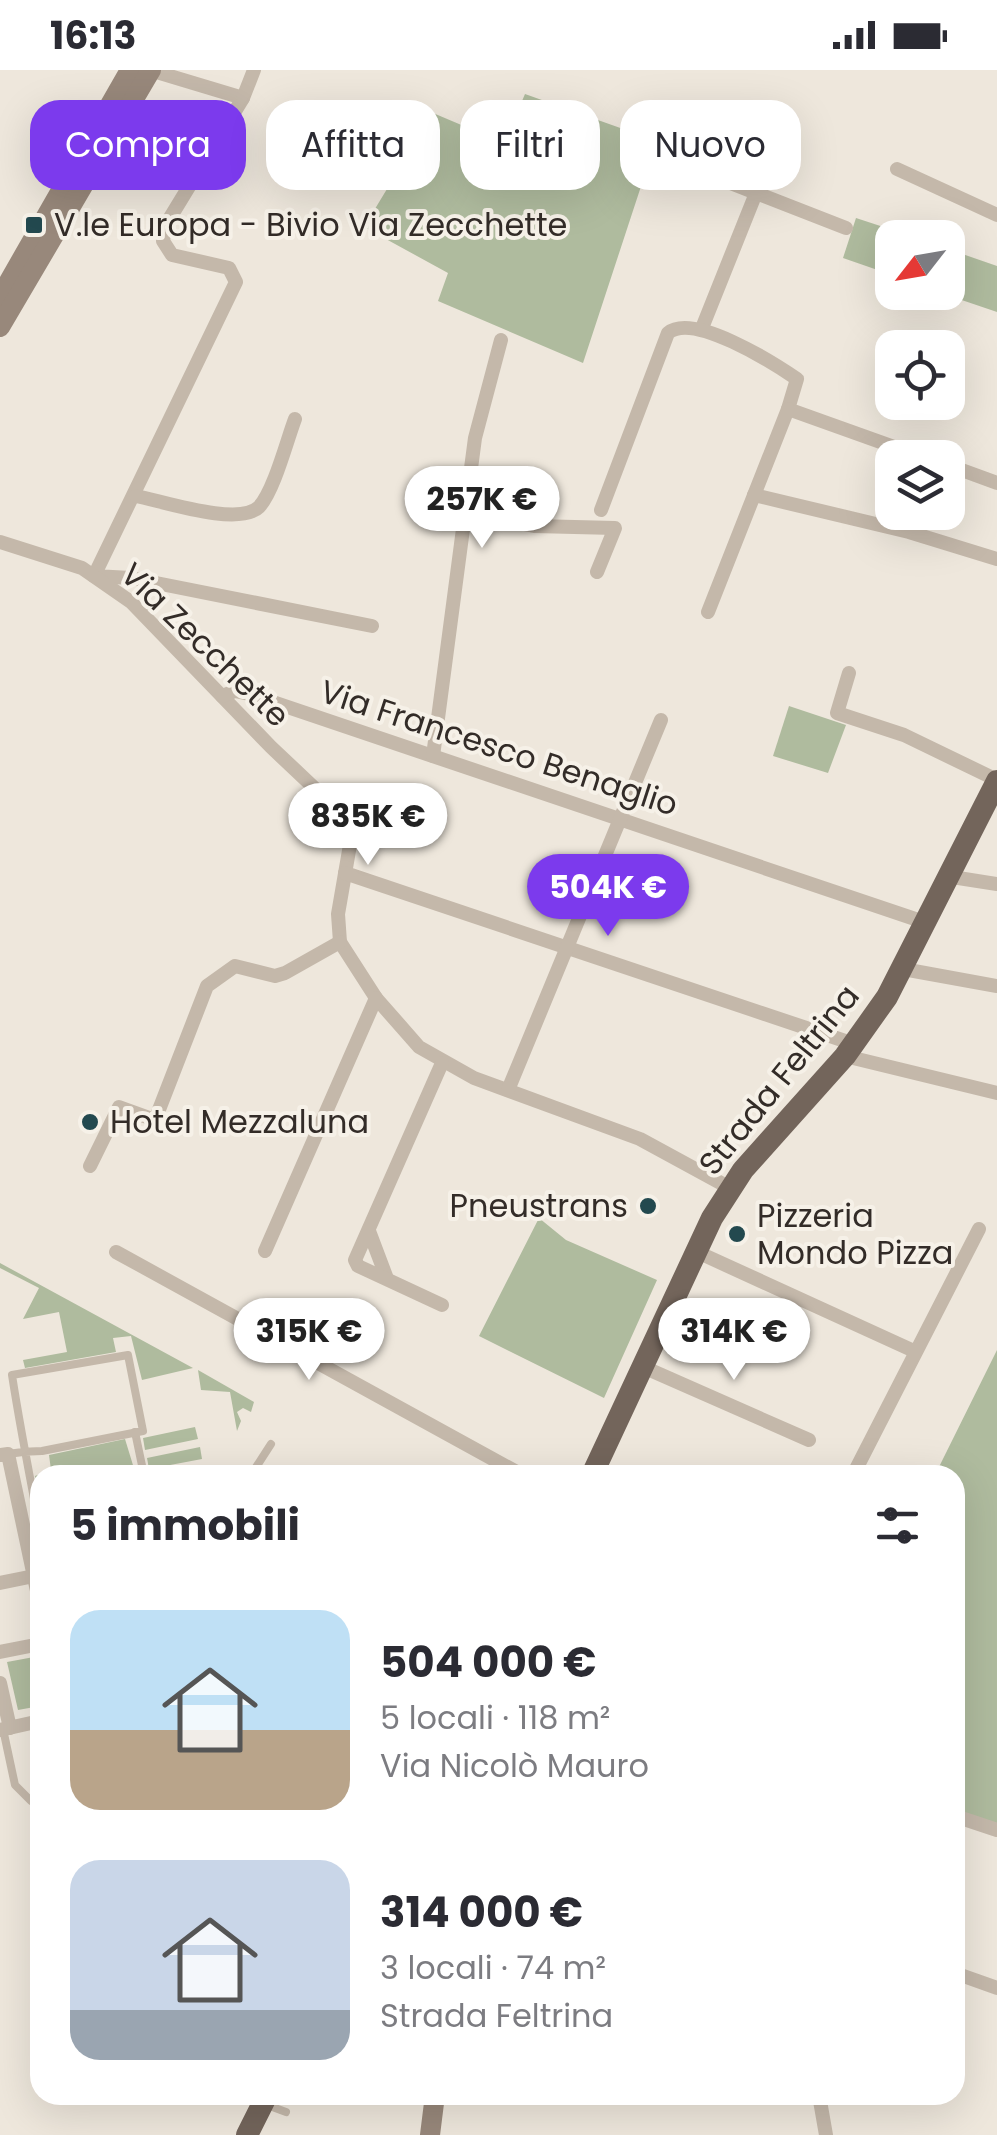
<!DOCTYPE html>
<html lang="it">
<head>
<meta charset="utf-8">
<style>
  body { margin:0; font-family:Poppins,sans-serif; background:#f7f7f7; color:#2b2b33; height:100vh; display:flex; flex-direction:column; font-size:38px; white-space:nowrap }
  * { box-sizing:border-box; margin:0 }
  p { font-size:32px; color:#7c7c81 }
  .icon { flex:none; width:55px; height:55px; fill:none; stroke:currentColor; stroke-width:2; stroke-linecap:round; stroke-linejoin:round }
  .map { position:relative; flex:1; overflow:hidden }
  .details { position:absolute; left:30px; top:1395px; width:935px; height:640px; display:flex; flex-direction:column; background:#fff; border-radius:30px; box-shadow:0 10px 40px #0002 }
  .details>* { flex:none }
  .guide { position:absolute; left:30px; top:30px; width:938px; height:90px; display:flex; gap:20px }
  .needle { width:65px; rotate:239deg }
  .buttons { position:absolute; left:875px; top:150px; display:grid; gap:20px }
  .buttons a { display:grid; place-items:center; width:90px; height:90px; border-radius:20px; background:#fff; box-shadow:0 10px 40px #0002; font-size:50px }
  .price { position:absolute; translate:-50% -85px; padding:0 22px; border-radius:35px; background:#fff; color:#222; font-size:32px; line-height:65px; filter:drop-shadow(0 2px 5px #0008) }
  .price::after { content:''; position:absolute; left:50%; top:60px; width:30px; height:22px; margin-left:-15px; background:inherit; clip-path:polygon(0 0,100% 0,50% 100%) }
  .price.active { background:#7c3aed; color:#fff }
  ul { padding:0; list-style:none }
  li { display:flex; align-items:center; gap:30px; height:250px; padding:0 40px }
  li span { display:grid; place-items:center; flex:none; width:280px; height:200px; border-radius:30px; color:#555 }
  li>.icon { margin-inline-start:auto }
  span .icon { width:120px; height:120px; fill:#fffc; stroke-width:1 }
  li b { font-size:42px }
  h2 { display:flex; justify-content:space-between; align-items:center; height:120px; padding:0 40px; font-size:42px }
  .pill { padding:0 35px; border-radius:30px; background:#fff; box-shadow:0 10px 40px #0002; font-size:35px; line-height:90px }
  .pill.active { background:#7c3aed; color:#fff }
  .status { display:flex; justify-content:space-between; align-items:center; height:70px; padding:0 50px; background:#fff; direction:ltr }
  .status svg { height:28px; fill:currentColor }
  .map>svg:first-child { display:block }
</style>
</head>
<body>
<div class="status"><b>16:13</b><svg viewBox="0 0 49 12"><path d="M0 12V9h3v3zM5 12V6h3v6zM10 12V3h3v9zM15 12V0h3v12zM26 1h20v11H26zM47 4h2v5h-2z"/></svg></div>
<div class="map">
<svg width="997" height="2065" viewBox="0 0 997 2065">
  <rect width="100%" height="100%" fill="#eee7dc"/>
  <g fill="#afbb9e">
    <path d="M 525,24 L 696,85 L 686,110 L 648,95 L 583,293 L 438,231 L 448,203 L 364,157 L 433,43 L 504,73 Z"/>
    <path d="M 856,148 L 914,167 L 892,168 L 892,205 L 843,188 Z"/>
    <path d="M 948,179 L 997,196 L 997,242 L 941,223 L 948,222 Z"/>
    <path d="M 789,636 L 846,655 L 828,703 L 773,686 Z"/>
    <path d="M 539,1148 L 566,1170 L 657,1210 L 604,1328 L 479,1266 Z"/>
    <path d="M 0,1193 L 193,1298 L 142,1310 L 131,1266 L 113,1268 L 116,1282 L 25,1298 L 23,1290 L 67,1282 L 59,1242 L 23,1249 L 39,1218 L 0,1198 Z"/>
    <path d="M 997,1280 L 997,1754 L 955,1740 L 955,1405 L 935,1405 Z"/>
    <path d="M 198,1300 L 254,1332 L 251,1342 L 243,1338 L 237,1342 L 241,1351 L 237,1361 L 230,1322 L 201,1320 Z"/>
    <path d="M 195,1357 L 198,1369 L 145,1380 L 143,1368 Z"/>
    <path d="M 125,1369 L 136,1405 L 40,1405 L 40,1433 L 35,1406 L 51,1400 L 49,1385 Z"/>
    <path d="M 200,1377 L 202,1389 L 149,1399 L 147,1388 Z"/>
    <path d="M 34,1587 L 36,1603 L 32,1607 L 40,1636 L 18,1640 L 7,1592 Z"/>
  </g>
  <g fill="none" stroke-linecap="round" stroke-linejoin="round">
    <g stroke="#c4b8aa" stroke-width="8">
      <path d="M 135,1362 L 144,1405"/>
      <path d="M 8,1384 C 19,1382 30,1381 42,1381 L 143,1361 L 128,1285 L 12,1305 C 20,1357 30,1408 40,1460"/>
      <path d="M 251,1405 L 271,1374"/>
      <path d="M 3,1659 L 15,1715 L 31,1731 L 40,1729"/>
      <path d="M 267,2035 L 286,2042"/>
    </g>
    <g stroke="#c4b8aa" stroke-width="14">
      <path d="M 150,0 L 243,28 L 165,156 L 163,171 L 172,185 L 229,198 L 236,212 L 94,506 L 131,508 L 372,556"/>
      <path d="M 243,28 L 254,0"/>
      <path d="M 897,99 L 997,145"/>
      <path d="M 700,101 L 756,123"/>
      <path d="M 702,258 L 756,123 L 846,158"/>
      <path d="M 948,395 L 997,413"/>
      <path d="M 754,425 L 909,462 L 997,489"/>
      <path d="M 136,426 C 162,431 239,457 259,437 C 274,421 287,370 295,349"/>
      <path d="M 601,440 L 668,263 C 693,242 772,292 797,309 L 788,339 L 925,388"/>
      <path d="M 465,442 L 534,456 L 615,458 L 597,502"/>
      <path d="M 0,472 L 82,498 L 131,532 L 271,677 L 344,746 L 351,769 L 338,844 L 340,872 L 376,928 L 419,977 L 474,1008 L 640,1069 L 730,1118"/>
      <path d="M 708,542 L 788,339"/>
      <path d="M 849,603 L 837,643 L 904,665 L 997,710"/>
      <path d="M 222,626 L 235,621 L 249,624 L 927,853"/>
      <path d="M 433,686 L 475,368 L 501,270"/>
      <path d="M 345,803 L 854,974"/>
      <path d="M 952,807 L 997,814"/>
      <path d="M 903,899 L 997,916"/>
      <path d="M 845,986 L 997,1023"/>
      <path d="M 508,1020 L 661,650"/>
      <path d="M 90,1096 L 119,1037 L 155,1050 L 207,916 L 235,896 L 275,906 L 285,903 L 340,872"/>
      <path d="M 369,1161 L 386,1206"/>
      <path d="M 265,1181 L 376,928"/>
      <path d="M 695,1181 L 914,1281"/>
      <path d="M 116,1182 L 522,1405"/>
      <path d="M 442,1235 L 358,1196 L 355,1190 L 442,993"/>
      <path d="M 641,1296 L 809,1370"/>
      <path d="M 0,1385 L 8,1384 L 40,1535"/>
      <path d="M 853,1405 L 979,1159"/>
      <path d="M 0,1513 L 34,1506"/>
      <path d="M 0,1582 L 40,1574"/>
      <path d="M 0,1613 L 10,1658"/>
      <path d="M 0,1660 L 40,1651"/>
      <path d="M 955,1746 L 997,1760"/>
      <path d="M 955,1903 L 997,1918"/>
      <path d="M 819,2025 L 826,2065"/>
    </g>
    <g stroke="#98887b" stroke-width="20">
      <path d="M 0,227 L 130,0"/>
      <path d="M 0,257 L 151,0"/>
      <path d="M 430,2065 L 435,2025"/>
    </g>
    <g stroke="#73655b" stroke-width="22">
      <path d="M 592,1405 L 712,1148 L 743,1100 L 845,986 L 887,927 L 997,711"/>
      <path d="M 247,2065 L 267,2025"/>
    </g>
  </g>
  <g fill="#23494f" stroke="#f6f1e8" stroke-width="4">
    <rect x="24" y="145" width="20" height="20" rx="5"/>
    <circle cx="90" cy="1052" r="10"/>
    <circle cx="648" cy="1136" r="10"/>
    <circle cx="737" cy="1164" r="10"/>
  </g>
  <g text-anchor="middle" stroke-width="8" stroke-linejoin="round" paint-order="stroke">
    <g font-size="32" fill="#332c28" stroke="#f6f1e8" text-anchor="start">
      <text x="54" y="166">V.le Europa - Bivio Via Zecchette</text>
      <text x="110" y="1063">Hotel Mezzaluna</text>
      <text x="628" y="1147" text-anchor="end">Pneustrans</text>
      <text x="757" y="1157">Pizzeria<tspan x="757" dy="37">Mondo Pizza</tspan></text>
    </g>
    <g font-size="32" fill="#332c28" stroke="#f6f1e8">
      <text transform="translate(205 575) rotate(44)" y="11">Via Zecchette</text>
      <text transform="translate(499 678) rotate(18)" y="11">Via Francesco Benaglio</text>
      <text transform="translate(779 1010) rotate(-51)" y="11">Strada Feltrina</text>
    </g>
  </g>
</svg>
<div class="buttons">
<a><svg class="needle" viewBox="-14 -14 28 28"><path d="M0-13l5 13h-10z" fill="#e53935"/><path d="M0 13l5-13h-10z" fill="#7c7c81"/></svg></a>
<a><svg class="icon" aria-label="locate" viewBox="0 0 24 24"><circle cx="12" cy="12" r="6"/><path d="M12 2v4M12 18v4M2 12h4M18 12h4"/></svg></a>
<a><svg class="icon" aria-label="layers" viewBox="0 0 24 24"><path d="M12 4l9 5-9 5-9-5zM3 14l9 5 9-5"/></svg></a>
</div>
<b class="price" style="left:482px;top:481px">257K €</b>
<b class="price" style="left:368px;top:798px">835K €</b>
<b class="price active" style="left:608px;top:869px">504K €</b>
<b class="price" style="left:309px;top:1313px">315K €</b>
<b class="price" style="left:734px;top:1313px">314K €</b>
<div class="guide">
<a class="pill active">Compra</a>
<a class="pill">Affitta</a>
<a class="pill">Filtri</a>
<a class="pill">Nuovo</a>
</div>
<section class="details">
<h2>5 immobili<svg class="icon" aria-label="filters" viewBox="0 0 24 24"><path d="M4 7h16M4 17h16"/><circle cx="9" cy="7" r="2"/><circle cx="15" cy="17" r="2"/></svg></h2>
<ul>
<li><span style="background:linear-gradient(#bfe0f5 60%,#b9a48a 0)"><svg class="icon" aria-label="home" viewBox="0 0 24 24"><path d="M3 11l9-7 9 7M6 9v11h12V9"/></svg></span><div><b>504 000 €</b><p>5 locali · 118 m²</p><p>Via Nicolò Mauro</p></div></li>
<li><span style="background:linear-gradient(#c9d6e8 75%,#9aa5b1 0)"><svg class="icon" aria-label="home" viewBox="0 0 24 24"><path d="M3 11l9-7 9 7M6 9v11h12V9"/></svg></span><div><b>314 000 €</b><p>3 locali · 74 m²</p><p>Strada Feltrina</p></div></li>
</ul>
</section>
</div>
</body>
</html>
